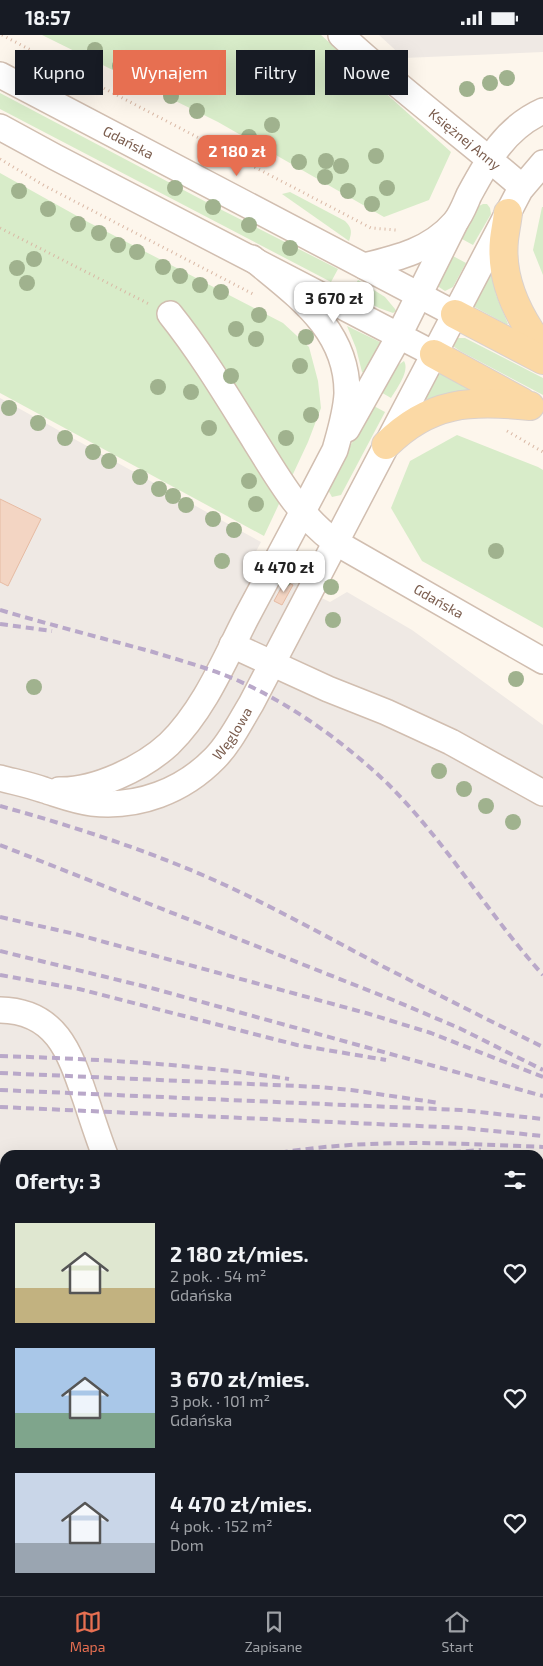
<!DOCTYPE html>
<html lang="pl">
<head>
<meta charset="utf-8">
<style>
  body { margin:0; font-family:"Exo 2",sans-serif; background:#20242c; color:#f1f3f6; height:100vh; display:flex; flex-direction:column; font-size:19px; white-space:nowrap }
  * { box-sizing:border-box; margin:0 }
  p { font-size:16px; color:#9ea1a6 }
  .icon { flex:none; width:28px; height:28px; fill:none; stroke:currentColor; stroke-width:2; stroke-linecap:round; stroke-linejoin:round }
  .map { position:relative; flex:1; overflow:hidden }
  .sheet { position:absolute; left:0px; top:1115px; width:544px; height:446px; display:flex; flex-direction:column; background:#171b24; border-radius:15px 15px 0 0; box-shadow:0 5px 20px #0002 }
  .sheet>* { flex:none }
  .hud { position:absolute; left:15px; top:15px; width:514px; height:45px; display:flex; gap:10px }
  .price { position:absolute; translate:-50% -42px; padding:0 11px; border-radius:10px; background:#fff; color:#222; font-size:16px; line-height:32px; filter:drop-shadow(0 1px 2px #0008) }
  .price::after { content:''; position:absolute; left:50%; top:30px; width:15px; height:11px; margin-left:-8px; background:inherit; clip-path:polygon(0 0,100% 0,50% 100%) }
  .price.current { background:#e76f51; color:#fff }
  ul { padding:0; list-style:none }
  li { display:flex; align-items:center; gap:15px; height:125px; padding:0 15px }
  li span { display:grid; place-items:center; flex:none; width:140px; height:100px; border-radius:0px; color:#555 }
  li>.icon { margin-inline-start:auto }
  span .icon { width:60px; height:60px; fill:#fffc; stroke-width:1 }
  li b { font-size:21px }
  h2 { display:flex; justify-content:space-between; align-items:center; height:60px; padding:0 15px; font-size:21px }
  .chip { padding:0 18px; border-radius:0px; background:#171b24; box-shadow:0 5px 20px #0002; font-size:18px; line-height:45px }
  .chip.current { background:#e76f51; color:#fff }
  .status { display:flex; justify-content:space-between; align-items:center; height:35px; padding:0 25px; background:#171b24; direction:ltr }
  .status svg { height:14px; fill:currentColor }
  .menu { display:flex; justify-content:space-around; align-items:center; height:70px; border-top:1px solid #363941; background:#171b24; font-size:14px; color:#9ea1a6 }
  .menu a { display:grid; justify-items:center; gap:2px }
  .menu .current { color:#e76f51 }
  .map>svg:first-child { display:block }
</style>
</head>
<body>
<div class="status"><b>18:57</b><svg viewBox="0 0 49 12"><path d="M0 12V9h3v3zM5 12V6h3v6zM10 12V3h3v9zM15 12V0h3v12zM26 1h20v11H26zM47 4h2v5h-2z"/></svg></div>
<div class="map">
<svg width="543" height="1561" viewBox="0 0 543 1561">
  <rect width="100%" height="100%" fill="#fdf6ec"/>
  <g fill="#efe9e4" fill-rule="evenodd">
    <path d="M 379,0 L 543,0 L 543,17 L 404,23 Z"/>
    <path d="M 0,363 L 261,507 L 252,524 L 309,557 L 330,567 L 347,557 L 412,595 L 543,690 L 543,1561 L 0,1561 ZM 5,1120 L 539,1120 L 539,1556 L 5,1556 Z"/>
  </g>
  <g fill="#d8ecc9">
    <path d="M 42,0 L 321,0 L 451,117 L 429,165 L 384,182 L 218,87 Z"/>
    <path d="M 0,58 L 210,169 L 338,234 L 331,247 L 0,74 Z"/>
    <path d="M 0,138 L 86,186 L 283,288 L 309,312 L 318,346 L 321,373 L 308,407 L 264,501 L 0,358 Z"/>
    <path d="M 290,157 L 345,186 C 352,193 352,197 349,206 L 282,159 Z"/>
    <path d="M 483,169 L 487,169 L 490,173 L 491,179 L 473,210 L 462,204 L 479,171 Z"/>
    <path d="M 542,172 L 543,172 L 543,240 L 533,215 Z"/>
    <path d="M 451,220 L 466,228 L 453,252 L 445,256 L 439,252 L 437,248 Z"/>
    <path d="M 485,238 L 493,242 L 496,260 L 508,289 L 506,289 L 469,269 Z"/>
    <path d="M 358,245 L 385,262 L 395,274 L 396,276 L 393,278 L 379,273 L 351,258 Z"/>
    <path d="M 347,291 L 384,309 L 366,337 L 364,338 L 362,337 L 356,313 Z"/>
    <path d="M 458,303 L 465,303 L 543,343 L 543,360 L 460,316 L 453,311 L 453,306 Z"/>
    <path d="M 404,326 C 410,336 397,353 391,363 L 379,356 L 394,333 Z"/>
    <path d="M 434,335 L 475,358 L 417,373 Z"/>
    <path d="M 372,370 L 385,377 L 341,460 L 332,462 L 328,455 L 329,451 Z"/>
    <path d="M 457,400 L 538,432 L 543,435 L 543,593 L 422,526 L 391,473 L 410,426 Z"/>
  </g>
  <g fill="#f3d5c3" stroke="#e6bba3">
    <path d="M 0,464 L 41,484 L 8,551 L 0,547 Z"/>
    <path d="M 285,546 L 293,550 L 282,570 L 274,566 Z"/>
  </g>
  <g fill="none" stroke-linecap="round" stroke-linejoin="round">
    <g stroke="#d1beb0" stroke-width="28">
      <g id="minor">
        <path id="s1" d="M 341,0 C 399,54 462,100 522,152"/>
        <path id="s2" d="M 0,40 L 455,279"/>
        <path d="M 0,92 L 55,122 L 434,319"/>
        <path d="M 364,231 C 398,223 431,215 455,187 C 461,180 465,169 469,160 C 488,125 505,93 543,76"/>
        <path id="s3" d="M 170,279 C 202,319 228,363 255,406 C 278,443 300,482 335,507 L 543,626"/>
        <path d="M 347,394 L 393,312 L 456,186"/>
        <path d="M 232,610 L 328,654 L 386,677 L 451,707 L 543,758"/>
        <path id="s4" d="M 0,743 C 15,747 30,750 44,755 C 60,760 75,766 92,768 C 138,773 183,756 215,723 C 230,708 240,687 251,669 L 520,155 L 543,128"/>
        <path d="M 59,755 C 95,756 143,733 169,709 C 204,675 224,626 246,583 C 276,527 306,471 335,415 C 340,397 346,378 347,359 C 348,294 296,260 252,223"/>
        <path d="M 0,975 C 57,976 70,1018 86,1065 C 92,1083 98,1102 105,1120"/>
        <path d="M 0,1171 L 5,1169"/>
        <path d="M 539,1352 L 543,1358"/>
        <path d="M 0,1362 L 5,1360"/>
        <path d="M 196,1561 L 200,1556"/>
      </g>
    </g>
    <g stroke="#dad1cd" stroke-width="30">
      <g id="major">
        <path d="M 508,178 C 507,187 505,196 504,205 C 500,245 519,283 543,314"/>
        <path d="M 455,279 L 543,325"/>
        <path d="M 434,319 L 522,367"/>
        <path d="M 386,410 C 430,366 471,365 530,371"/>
      </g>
    </g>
    <g stroke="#d9b8a5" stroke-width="3" stroke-dasharray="1 4" stroke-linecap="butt">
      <path d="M 2,0 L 371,193 L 396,195"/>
      <path d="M 0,124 L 45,151 L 253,259"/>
      <path d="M 0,193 L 149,269"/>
      <path d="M 507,396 L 543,417"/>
      <path d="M 343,1561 L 348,1556"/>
    </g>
    <use href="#minor" stroke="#fff" stroke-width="25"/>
    <use href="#major" stroke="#fbd9a5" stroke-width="28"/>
    <g stroke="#b9a8c9" stroke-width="4" stroke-dasharray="8 5" stroke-linecap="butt">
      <path d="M 0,575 C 51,590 102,603 153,617 C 182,626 212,634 239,646 C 294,671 345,708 388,749 C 446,807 488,879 543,940"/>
      <path d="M 0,589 L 52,596"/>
      <path d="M 0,771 C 76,792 153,817 225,850 C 279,875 331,904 384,932 C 437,959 490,986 543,1012"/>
      <path d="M 0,810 L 393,965 L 459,993 L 543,1035"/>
      <path d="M 0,882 L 75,899 L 366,978 L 431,998 L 543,1042"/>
      <path d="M 0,916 L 155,954 L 543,1061"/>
      <path d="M 0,940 L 79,954 L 297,1010 L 386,1025"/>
      <path d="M 0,1021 C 97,1024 193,1029 289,1044"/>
      <path d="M 0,1038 L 320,1052 L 351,1055 L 439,1068"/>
      <path d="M 0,1055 L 461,1075 L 543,1084"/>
      <path d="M 0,1072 L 464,1093 L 543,1101"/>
      <path d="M 267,1120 C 360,1103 449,1108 543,1112"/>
      <path d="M 414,1120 L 481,1115"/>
      <path d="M 539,1132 L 543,1132"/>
      <path d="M 539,1150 L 543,1150"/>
      <path d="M 539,1178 L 543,1178"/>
      <path d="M 539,1203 L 543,1203"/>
      <path d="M 0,1204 L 5,1202"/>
      <path d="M 0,1222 L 5,1220"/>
      <path d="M 539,1222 L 543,1222"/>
      <path d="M 539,1238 L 543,1237"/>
      <path d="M 0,1246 L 5,1244"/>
      <path d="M 539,1260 L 543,1259"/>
      <path d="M 0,1263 L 5,1261"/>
      <path d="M 0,1284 L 5,1282"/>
      <path d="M 539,1294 L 543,1292"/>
      <path d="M 0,1301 L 5,1299"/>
      <path d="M 539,1314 L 543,1312"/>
      <path d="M 0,1413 L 5,1411"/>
      <path d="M 0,1438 L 5,1435"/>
      <path d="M 0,1463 L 5,1460"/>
      <path d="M 0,1488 L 5,1485"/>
      <path d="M 0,1558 L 5,1556"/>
      <path d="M 36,1561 L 44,1556"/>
      <path d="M 68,1561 L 75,1556"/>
      <path d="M 135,1561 L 140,1556"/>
    </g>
  </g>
  <g fill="#a0b28e">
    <circle cx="95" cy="15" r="8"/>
    <circle cx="167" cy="30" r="8"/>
    <circle cx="120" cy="31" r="8"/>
    <circle cx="507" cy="43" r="8"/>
    <circle cx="144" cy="45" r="8"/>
    <circle cx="490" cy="48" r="8"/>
    <circle cx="467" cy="54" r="8"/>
    <circle cx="171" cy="61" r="8"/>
    <circle cx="197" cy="76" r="8"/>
    <circle cx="272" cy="90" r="8"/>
    <circle cx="249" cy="102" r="8"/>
    <circle cx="376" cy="121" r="8"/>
    <circle cx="326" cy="126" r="8"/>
    <circle cx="299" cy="127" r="8"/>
    <circle cx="341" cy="131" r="8"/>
    <circle cx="325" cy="142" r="8"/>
    <circle cx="175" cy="153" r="8"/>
    <circle cx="387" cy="153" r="8"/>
    <circle cx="19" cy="156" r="8"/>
    <circle cx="348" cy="156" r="8"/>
    <circle cx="372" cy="169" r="8"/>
    <circle cx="213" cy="172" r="8"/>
    <circle cx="48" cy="174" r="8"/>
    <circle cx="78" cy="189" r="8"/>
    <circle cx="249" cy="190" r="8"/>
    <circle cx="99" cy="198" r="8"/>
    <circle cx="118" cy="210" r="8"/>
    <circle cx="290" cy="213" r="8"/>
    <circle cx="137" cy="217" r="8"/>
    <circle cx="34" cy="224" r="8"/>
    <circle cx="163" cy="232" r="8"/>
    <circle cx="17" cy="233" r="8"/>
    <circle cx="180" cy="241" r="8"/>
    <circle cx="27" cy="248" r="8"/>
    <circle cx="200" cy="250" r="8"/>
    <circle cx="221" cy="257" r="8"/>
    <circle cx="259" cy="280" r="8"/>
    <circle cx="236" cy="294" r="8"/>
    <circle cx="306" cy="302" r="8"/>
    <circle cx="256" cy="304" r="8"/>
    <circle cx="300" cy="331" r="8"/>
    <circle cx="231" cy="341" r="8"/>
    <circle cx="158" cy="352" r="8"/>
    <circle cx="191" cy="357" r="8"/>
    <circle cx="9" cy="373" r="8"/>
    <circle cx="311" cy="380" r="8"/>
    <circle cx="38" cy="388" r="8"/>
    <circle cx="209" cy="393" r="8"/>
    <circle cx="65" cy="403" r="8"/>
    <circle cx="286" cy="403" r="8"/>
    <circle cx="93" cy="417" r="8"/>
    <circle cx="109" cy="426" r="8"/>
    <circle cx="140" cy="442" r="8"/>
    <circle cx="249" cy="446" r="8"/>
    <circle cx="159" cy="454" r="8"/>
    <circle cx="173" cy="461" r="8"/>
    <circle cx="256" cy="469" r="8"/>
    <circle cx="186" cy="470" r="8"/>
    <circle cx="213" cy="484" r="8"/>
    <circle cx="234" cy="495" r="8"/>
    <circle cx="496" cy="516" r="8"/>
    <circle cx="222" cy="526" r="8"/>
    <circle cx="284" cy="544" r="8"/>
    <circle cx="331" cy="552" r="8"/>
    <circle cx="333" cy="585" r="8"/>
    <circle cx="516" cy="644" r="8"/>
    <circle cx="34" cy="652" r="8"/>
    <circle cx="439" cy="736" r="8"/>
    <circle cx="464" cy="754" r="8"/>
    <circle cx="486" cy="771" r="8"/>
    <circle cx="513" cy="787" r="8"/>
  </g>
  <g text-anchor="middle" stroke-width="5" stroke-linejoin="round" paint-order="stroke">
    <g font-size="14" fill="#7a5c4d" stroke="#fffaf3">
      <text dy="5" stroke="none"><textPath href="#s1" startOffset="162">Księżnej Anny</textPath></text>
      <text dy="5" stroke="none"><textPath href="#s2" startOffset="145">Gdańska</textPath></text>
      <text dy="5" stroke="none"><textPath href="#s3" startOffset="402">Gdańska</textPath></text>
      <text dy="5" stroke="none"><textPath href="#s4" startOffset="261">Węglowa</textPath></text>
    </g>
  </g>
</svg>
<b class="price current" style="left:237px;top:142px">2 180 zł</b>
<b class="price" style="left:334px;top:289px">3 670 zł</b>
<b class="price" style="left:284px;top:558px">4 470 zł</b>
<div class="hud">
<a class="chip">Kupno</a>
<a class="chip current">Wynajem</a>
<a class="chip">Filtry</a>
<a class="chip">Nowe</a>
</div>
<section class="sheet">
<h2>Oferty: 3<svg class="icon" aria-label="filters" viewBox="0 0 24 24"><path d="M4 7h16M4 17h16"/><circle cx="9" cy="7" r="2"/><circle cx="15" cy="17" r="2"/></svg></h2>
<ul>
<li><span style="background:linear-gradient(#dfe7d0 65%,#c2b280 0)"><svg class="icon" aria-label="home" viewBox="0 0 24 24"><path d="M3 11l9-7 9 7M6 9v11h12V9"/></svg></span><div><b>2 180 zł/mies.</b><p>2 pok. · 54 m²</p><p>Gdańska</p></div><svg class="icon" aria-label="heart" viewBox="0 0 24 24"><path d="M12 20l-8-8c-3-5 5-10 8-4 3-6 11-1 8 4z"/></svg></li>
<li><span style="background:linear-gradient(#a9c7e8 65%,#7fa58c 0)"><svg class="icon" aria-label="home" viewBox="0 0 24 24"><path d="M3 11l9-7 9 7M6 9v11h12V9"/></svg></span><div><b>3 670 zł/mies.</b><p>3 pok. · 101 m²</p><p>Gdańska</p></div><svg class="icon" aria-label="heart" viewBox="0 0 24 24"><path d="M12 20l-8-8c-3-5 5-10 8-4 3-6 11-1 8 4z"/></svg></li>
<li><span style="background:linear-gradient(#c9d6e8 70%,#9aa5b1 0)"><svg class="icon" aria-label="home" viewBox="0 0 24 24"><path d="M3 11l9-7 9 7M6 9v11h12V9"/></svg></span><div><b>4 470 zł/mies.</b><p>4 pok. · 152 m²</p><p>Dom</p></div><svg class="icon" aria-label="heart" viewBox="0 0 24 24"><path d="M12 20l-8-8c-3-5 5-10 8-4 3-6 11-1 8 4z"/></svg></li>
</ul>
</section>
</div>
<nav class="menu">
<a class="current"><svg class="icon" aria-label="map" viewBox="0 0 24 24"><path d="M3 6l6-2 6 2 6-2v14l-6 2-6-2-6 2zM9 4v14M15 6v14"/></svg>Mapa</a>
<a><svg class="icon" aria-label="saved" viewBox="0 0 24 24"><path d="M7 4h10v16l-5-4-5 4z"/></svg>Zapisane</a>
<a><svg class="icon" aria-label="home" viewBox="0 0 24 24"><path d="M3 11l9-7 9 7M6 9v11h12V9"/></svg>Start</a>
</nav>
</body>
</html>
